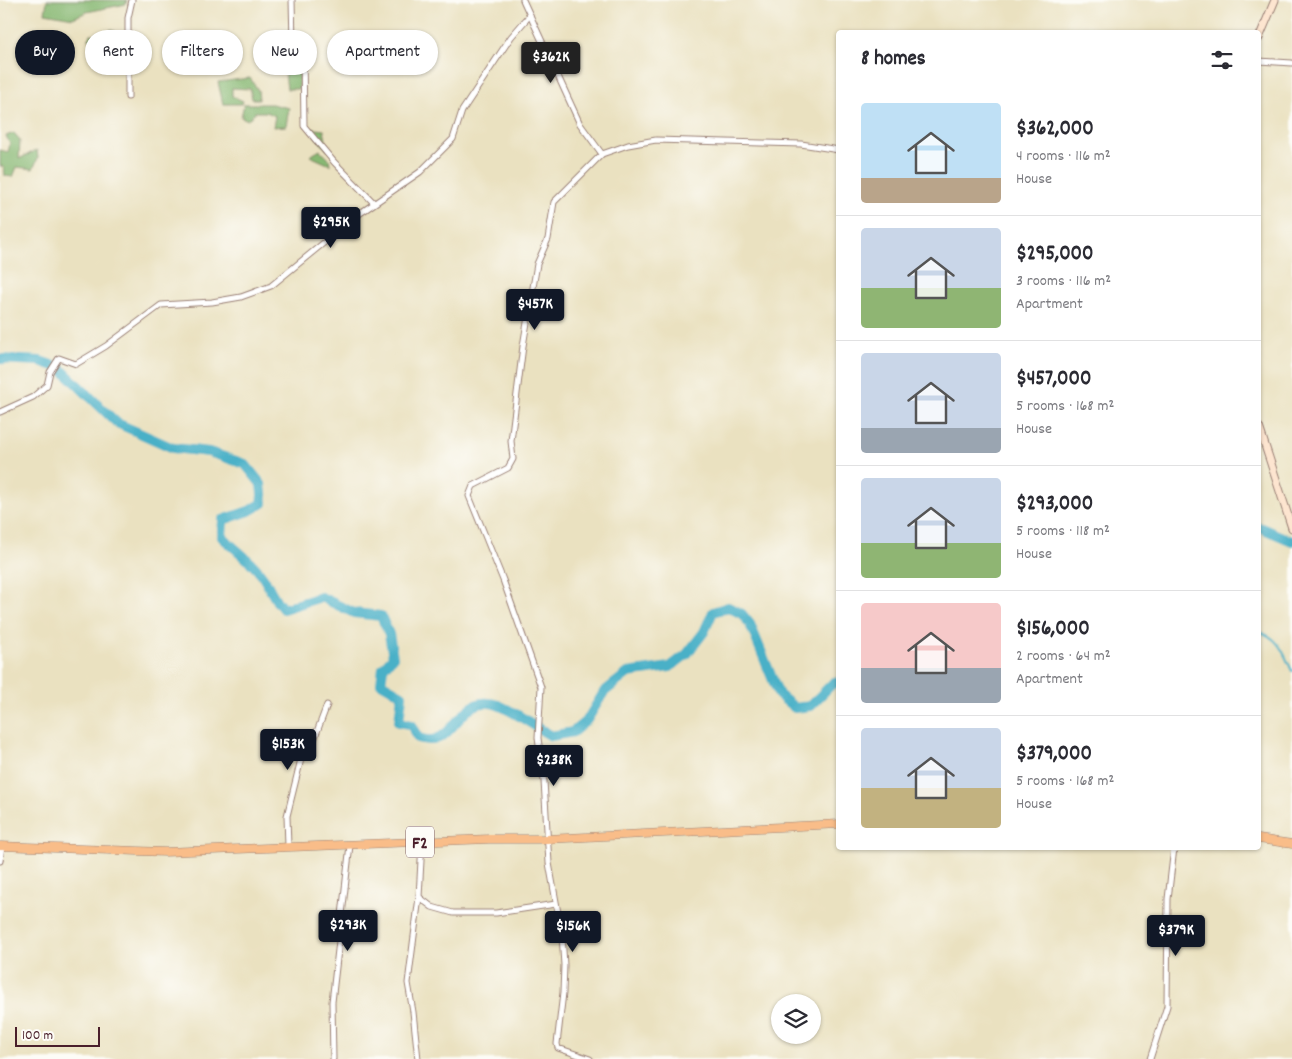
<!DOCTYPE html>
<html lang="en">
<head>
<meta charset="utf-8">
<style>
  body { margin:0; font-family:Dekko,sans-serif; background:#f7f7f7; color:#2b2b33; height:100vh; display:flex; flex-direction:column; font-size:19px; white-space:nowrap }
  * { box-sizing:border-box; margin:0 }
  p { font-size:16px; color:#7c7c81 }
  .icon { flex:none; width:28px; height:28px; fill:none; stroke:currentColor; stroke-width:2; stroke-linecap:round; stroke-linejoin:round }
  .map { position:relative; flex:1; overflow:hidden }
  .drawer { position:absolute; left:836px; top:30px; width:425px; height:820px; display:flex; flex-direction:column; background:#fff; border-radius:5px; box-shadow:0 1px 4px #0004 }
  .drawer>* { flex:none }
  .hud { position:absolute; left:15px; top:30px; width:475px; height:45px; display:flex; gap:10px }
  .fabs { position:absolute; left:771px; top:994px; display:grid; gap:10px }
  .fabs a { display:grid; place-items:center; width:50px; height:50px; border-radius:50%; background:#fff; box-shadow:0 1px 4px #0004; font-size:25px }
  .scale { position:absolute; left:15px; bottom:12px; width:85px; box-sizing:border-box; padding-left:5px; border:2px solid #4a1f2b; border-top:0; font-size:14px; line-height:18px; white-space:nowrap; color:#4a1f2b; -webkit-text-stroke:4px #fdfcf7; paint-order:stroke }
  .price { position:absolute; translate:-50% -42px; padding:0 11px; border-radius:5px; background:#111827; color:#fff; font-size:16px; line-height:32px; filter:drop-shadow(0 1px 2px #0008) }
  .price::after { content:''; position:absolute; left:50%; top:30px; width:15px; height:11px; margin-left:-8px; background:inherit; clip-path:polygon(0 0,100% 0,50% 100%) }
  .price.current { background:#222; color:#fff }
  ul { padding:0; list-style:none }
  li { display:flex; align-items:center; gap:15px; height:125px; padding:0 25px }
  li+li { border-top:1px solid #e1e1e2 }
  li span { display:grid; place-items:center; flex:none; width:140px; height:100px; border-radius:5px; color:#555 }
  li>.icon { margin-inline-start:auto }
  span .icon { width:60px; height:60px; fill:#fffc; stroke-width:1 }
  li b { font-size:21px }
  h2 { display:flex; justify-content:space-between; align-items:center; height:60px; padding:0 25px; font-size:21px }
  .chip { padding:0 18px; border-radius:22px; background:#fff; box-shadow:0 1px 4px #0004; font-size:18px; line-height:45px }
  .chip.current { background:#111827; color:#fff }
  .map>svg:first-child { display:block }
</style>
</head>
<body>
<div class="map">
<svg width="1292" height="1059" viewBox="0 0 1292 1059">
  <rect width="100%" height="100%" fill="#fdfcf7"/>
  <filter id="ink" filterUnits="userSpaceOnUse"><feTurbulence type="fractalNoise" baseFrequency=".02" numOctaves="2"/><feDisplacementMap in="SourceGraphic" scale="10" xChannelSelector="R" yChannelSelector="G"/><feConvolveMatrix kernelMatrix="1 2 1 2 8 2 1 2 1" color-interpolation-filters="sRGB"/></filter>
  <filter id="wash" filterUnits="userSpaceOnUse"><feTurbulence type="fractalNoise" baseFrequency=".0096" numOctaves="4" result="noise"/><feDisplacementMap in="SourceGraphic" scale="20" xChannelSelector="R" yChannelSelector="G"/><feGaussianBlur stdDeviation="1.12" result="paint"/><feColorMatrix in="noise" values="0 0 0 0 0 0 0 0 0 0 0 0 0 0 0 0 0 1.4 0 .05"/><feComposite in="paint" operator="in"/></filter>
  <g filter="url(#wash)">
    <rect width="100%" height="100%" fill="#eae1c0"/>
    <g fill="#87b872" stroke="#686c4e">
      <path d="M 47,0 L 127,0 L 126,4 L 87,12 L 73,18 L 45,13 Z"/>
      <path d="M 111,29 L 117,33 L 119,39 L 126,41 L 125,53 L 114,53 L 108,44 L 89,39 L 91,34 L 105,36 Z"/>
      <path d="M 291,64 L 297,65 L 300,73 L 299,89 L 287,89 L 285,73 Z"/>
      <path d="M 250,78 L 258,90 L 259,99 L 252,99 L 250,89 L 232,88 L 232,96 L 243,101 L 242,104 L 223,104 L 218,82 Z"/>
      <path d="M 244,104 L 272,104 L 289,108 L 286,126 L 273,127 L 275,116 L 267,112 L 255,112 L 248,120 L 241,117 Z"/>
      <path d="M 308,128 L 324,130 L 328,151 Z"/>
      <path d="M 14,133 L 20,140 L 19,159 L 37,150 L 38,158 L 33,169 L 17,167 L 13,177 L 5,176 L 4,167 L 0,166 L 0,150 L 8,152 L 10,144 L 6,136 Z"/>
      <path d="M 320,150 L 329,159 L 330,165 L 310,156 Z"/>
    </g>
    <g fill="none" stroke-linecap="round" stroke-linejoin="round">
      <path stroke="#48b0c7" stroke-width="2" d="M 1259,632 C 1279,637 1284,654 1292,671"/>
      <g stroke="#48b0c7" stroke-width="10">
        <path d="M 0,359 L 40,361 L 60,368 L 117,423 L 173,448 L 209,452 L 245,464 L 261,484 L 263,503 L 249,511 L 223,520 L 222,537 C 237,551 256,564 266,582 C 273,594 273,598 283,609 L 321,597 L 354,613 L 381,616 L 389,634 L 393,657 L 383,668 L 381,683 L 402,695 L 399,722 L 412,725 L 418,738 C 422,739 426,740 430,740 C 456,740 462,692 498,705 C 516,712 534,726 551,736 L 573,732 L 587,720 L 604,692 L 628,673 L 670,667 L 687,654 L 704,632 L 713,612 L 728,607 L 742,614 L 750,624 L 779,695 L 795,708 L 810,706 L 834,682 L 839,684"/>
        <path d="M 1259,527 L 1292,541"/>
      </g>
    </g>
  </g>
  <g filter="url(#ink)">
    <g fill="none" stroke-linecap="round" stroke-linejoin="round">
      <g stroke="#9a8076" stroke-width="7">
        <g id="street">
          <path d="M 292,0 L 293,42 L 303,53 L 304,126 L 334,162 L 374,203"/>
          <path d="M 523,0 L 580,124 L 602,154"/>
          <path d="M 1259,61 L 1292,63"/>
          <path d="M 128,97 L 128,18 L 132,0"/>
          <path d="M 0,412 L 33,397 L 47,385 L 50,372 L 59,358 L 76,364 L 106,346 L 161,305 L 212,302 L 241,297 L 271,286 L 359,214 L 420,172 L 453,139 L 462,111 L 511,37 L 530,15"/>
          <path d="M 288,846 L 287,816 L 301,759 L 315,737 L 327,705"/>
          <path d="M 0,861 L 2,846"/>
          <path d="M 419,897 L 432,907 L 453,913 L 496,913 L 556,904"/>
          <path d="M 333,1059 L 332,1002 L 350,845"/>
          <path d="M 418,1059 L 413,1012 L 408,983 L 419,897 L 422,842"/>
          <path d="M 590,1059 L 558,1048 L 557,1044 L 563,993 L 564,965 L 562,935 L 549,863 L 544,781 L 538,738 L 541,687 L 503,580 L 469,496 L 473,486 L 508,468 L 513,459 L 511,441 L 523,346 L 537,264 L 548,239 L 554,202 L 602,154 L 628,145 L 656,140 L 801,144 L 839,150"/>
          <path d="M 1150,1059 L 1167,1006 L 1168,899 L 1174,848"/>
        </g>
      </g>
      <g stroke="#9a8076" stroke-width="9">
        <g id="secondary">
          <path d="M 1259,38 L 1275,0"/>
          <path d="M 1259,427 L 1292,528"/>
        </g>
      </g>
      <g stroke="#9a8076" stroke-width="9">
        <g id="primary">
          <path d="M 1259,839 L 1292,844"/>
          <path d="M 0,846 L 165,852 L 489,839 L 547,839 L 839,824"/>
        </g>
      </g>
      <use href="#street" stroke="#fff" stroke-width="5"/>
      <use href="#secondary" stroke="#fde5d0" stroke-width="7"/>
      <use href="#primary" stroke="#f9bd89" stroke-width="8"/>
    </g>
  </g>
  <g text-anchor="middle" stroke-width="4.5" stroke-linejoin="round" paint-order="stroke">
    <rect fill="#fdfcf7" stroke="#806168" stroke-width="1" x="406" y="826.5" width="28" height="31" rx="4"/>
    <g font-size="18" font-weight="bold" fill="#4a1f2b">
      <text x="420" y="848">F2</text>
    </g>
  </g>
</svg>
<div class="fabs">
<a><svg class="icon" aria-label="layers" viewBox="0 0 24 24"><path d="M12 4l9 5-9 5-9-5zM3 14l9 5 9-5"/></svg></a>
</div>
<div class="scale">100 m</div>
<b class="price current" style="left:551px;top:84px">$362K</b>
<b class="price" style="left:331px;top:249px">$295K</b>
<b class="price" style="left:535px;top:331px">$457K</b>
<b class="price" style="left:288px;top:771px">$153K</b>
<b class="price" style="left:554px;top:787px">$238K</b>
<b class="price" style="left:348px;top:952px">$293K</b>
<b class="price" style="left:573px;top:953px">$156K</b>
<b class="price" style="left:1176px;top:957px">$379K</b>
<div class="hud">
<a class="chip current">Buy</a>
<a class="chip">Rent</a>
<a class="chip">Filters</a>
<a class="chip">New</a>
<a class="chip">Apartment</a>
</div>
<section class="drawer">
<h2>8 homes<svg class="icon" aria-label="filters" viewBox="0 0 24 24"><path d="M4 7h16M4 17h16"/><circle cx="9" cy="7" r="2"/><circle cx="15" cy="17" r="2"/></svg></h2>
<ul>
<li><span style="background:linear-gradient(#bfe0f5 75%,#b9a48a 0)"><svg class="icon" aria-label="home" viewBox="0 0 24 24"><path d="M3 11l9-7 9 7M6 9v11h12V9"/></svg></span><div><b>$362,000</b><p>4 rooms · 116 m²</p><p>House</p></div></li>
<li><span style="background:linear-gradient(#c9d6e8 60%,#8fb573 0)"><svg class="icon" aria-label="home" viewBox="0 0 24 24"><path d="M3 11l9-7 9 7M6 9v11h12V9"/></svg></span><div><b>$295,000</b><p>3 rooms · 116 m²</p><p>Apartment</p></div></li>
<li><span style="background:linear-gradient(#c9d6e8 75%,#9aa5b1 0)"><svg class="icon" aria-label="home" viewBox="0 0 24 24"><path d="M3 11l9-7 9 7M6 9v11h12V9"/></svg></span><div><b>$457,000</b><p>5 rooms · 168 m²</p><p>House</p></div></li>
<li><span style="background:linear-gradient(#c9d6e8 65%,#8fb573 0)"><svg class="icon" aria-label="home" viewBox="0 0 24 24"><path d="M3 11l9-7 9 7M6 9v11h12V9"/></svg></span><div><b>$293,000</b><p>5 rooms · 118 m²</p><p>House</p></div></li>
<li><span style="background:linear-gradient(#f6c9c9 65%,#9aa5b1 0)"><svg class="icon" aria-label="home" viewBox="0 0 24 24"><path d="M3 11l9-7 9 7M6 9v11h12V9"/></svg></span><div><b>$156,000</b><p>2 rooms · 64 m²</p><p>Apartment</p></div></li>
<li><span style="background:linear-gradient(#c9d6e8 60%,#c2b280 0)"><svg class="icon" aria-label="home" viewBox="0 0 24 24"><path d="M3 11l9-7 9 7M6 9v11h12V9"/></svg></span><div><b>$379,000</b><p>5 rooms · 168 m²</p><p>House</p></div></li>
</ul>
</section>
</div>
</body>
</html>
